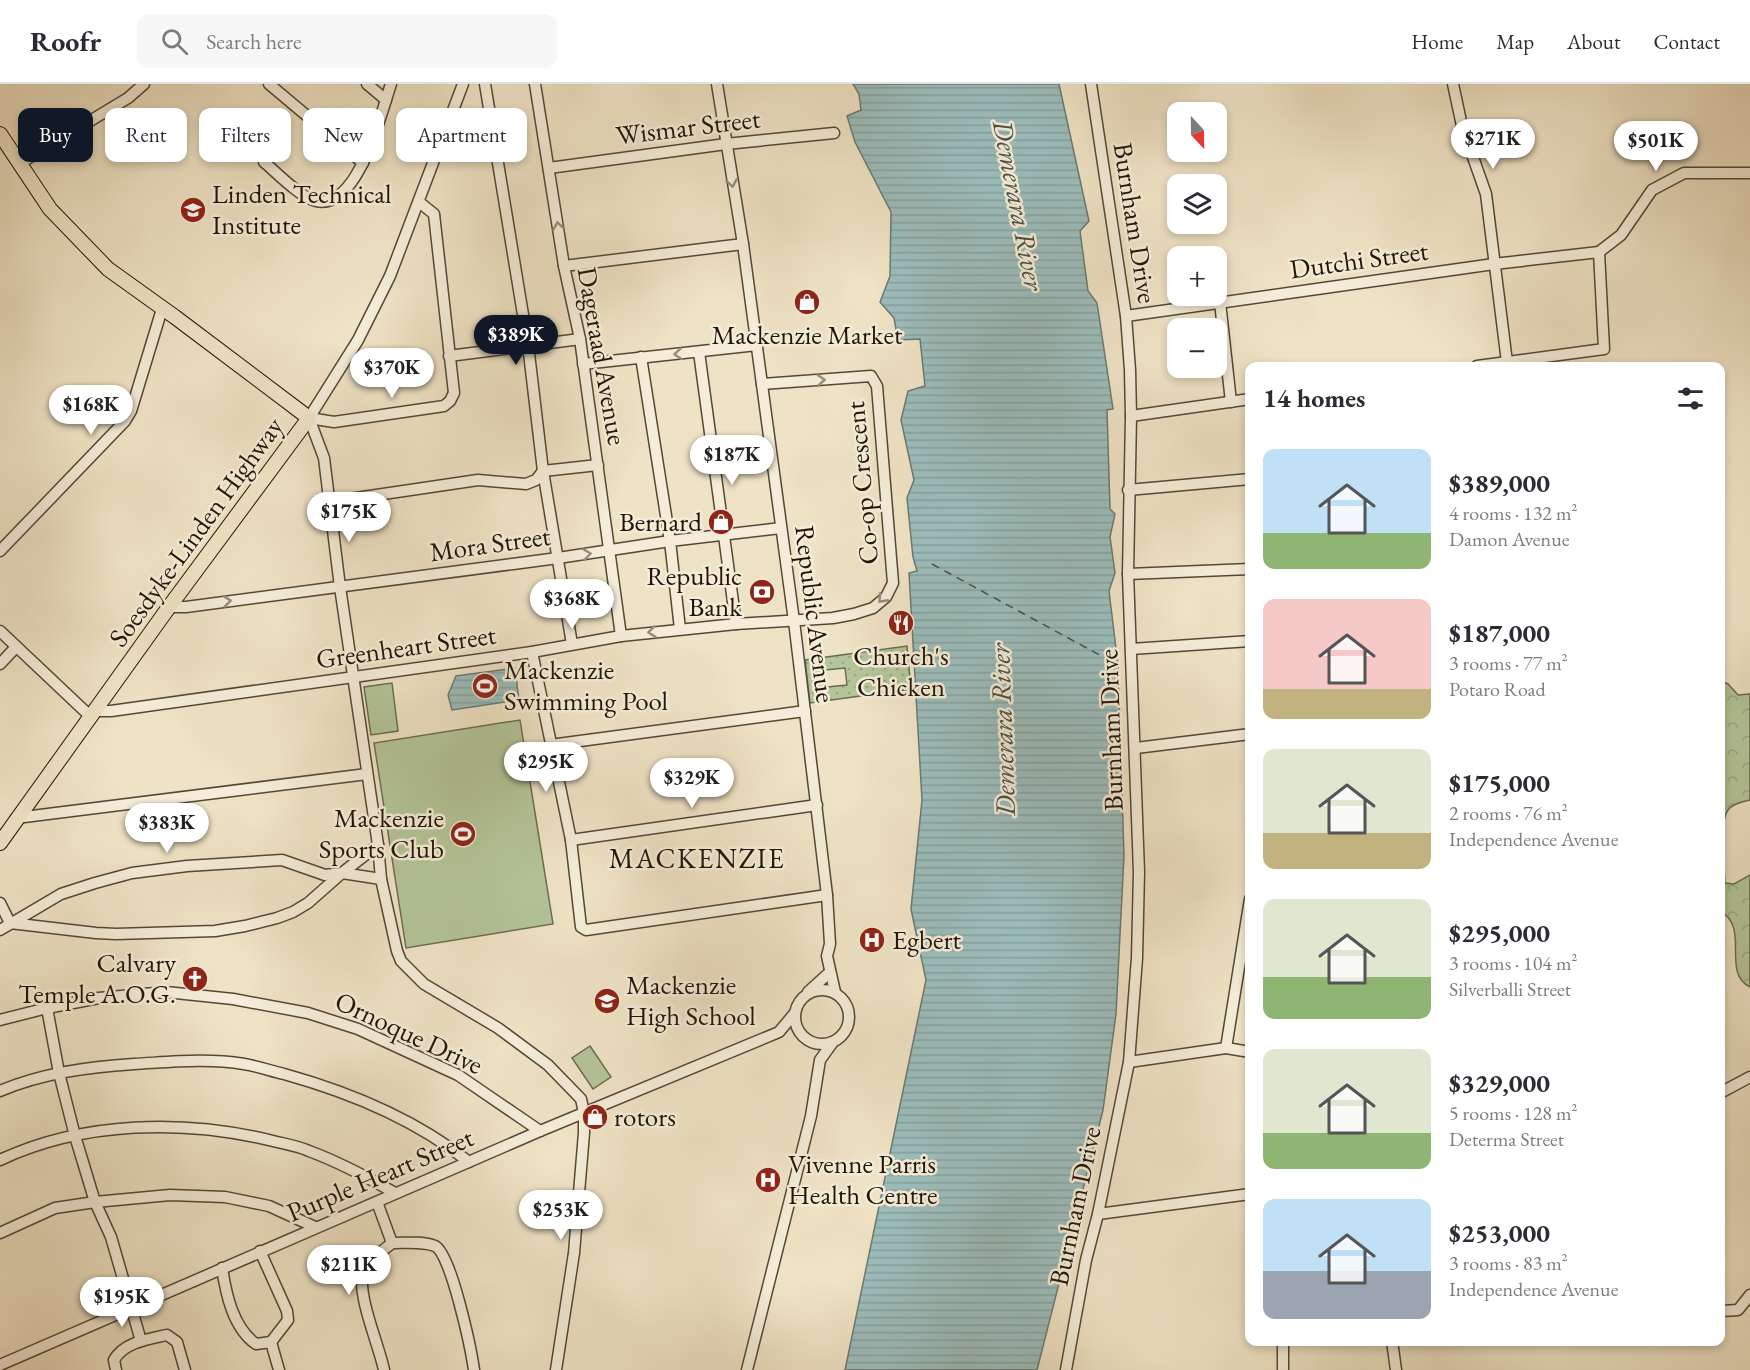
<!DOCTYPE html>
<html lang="en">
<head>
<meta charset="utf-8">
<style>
  body { margin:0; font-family:"EB Garamond",serif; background:#f7f7f7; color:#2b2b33; height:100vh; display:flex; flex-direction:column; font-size:22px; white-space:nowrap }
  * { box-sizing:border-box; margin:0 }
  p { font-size:20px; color:#7c7c81 }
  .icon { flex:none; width:33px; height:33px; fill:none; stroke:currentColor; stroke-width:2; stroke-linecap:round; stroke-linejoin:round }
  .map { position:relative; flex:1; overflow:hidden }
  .drawer { position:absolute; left:1245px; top:278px; width:480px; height:984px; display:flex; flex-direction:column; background:#fff; border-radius:12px; box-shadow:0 3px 9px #0003 }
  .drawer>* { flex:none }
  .top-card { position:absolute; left:18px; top:24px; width:570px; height:54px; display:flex; gap:12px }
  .needle { width:39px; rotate:158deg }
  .controls { position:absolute; left:1167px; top:18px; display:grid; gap:12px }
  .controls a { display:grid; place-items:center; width:60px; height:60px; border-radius:12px; background:#fff; box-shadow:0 3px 9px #0003; font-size:30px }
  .price { position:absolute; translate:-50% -51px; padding:0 14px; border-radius:21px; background:#fff; color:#222; font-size:20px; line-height:39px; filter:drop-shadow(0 2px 3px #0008) }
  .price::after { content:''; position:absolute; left:50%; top:36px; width:18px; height:14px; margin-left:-9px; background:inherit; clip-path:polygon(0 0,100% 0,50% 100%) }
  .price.active { background:#111827; color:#fff }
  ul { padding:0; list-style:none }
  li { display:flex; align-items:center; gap:18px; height:150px; padding:0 18px }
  li span { display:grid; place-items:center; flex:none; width:168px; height:120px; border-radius:12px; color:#555 }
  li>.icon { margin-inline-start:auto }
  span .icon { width:72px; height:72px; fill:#fffc; stroke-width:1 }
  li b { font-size:26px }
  h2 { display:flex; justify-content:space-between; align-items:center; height:72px; padding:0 18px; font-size:26px }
  .pill { padding:0 21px; border-radius:12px; background:#fff; box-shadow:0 3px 9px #0003; font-size:21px; line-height:54px }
  .pill.active { background:#111827; color:#fff }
  header { display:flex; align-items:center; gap:36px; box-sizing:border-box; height:84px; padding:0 30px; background:#fff; border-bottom:2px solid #e1e1e2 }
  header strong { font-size:28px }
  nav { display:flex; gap:33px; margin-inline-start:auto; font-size:21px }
  .search { width:420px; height:54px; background:#f7f7f7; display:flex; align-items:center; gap:15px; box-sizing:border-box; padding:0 21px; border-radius:12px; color:#7c7c81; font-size:22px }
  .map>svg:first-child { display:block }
</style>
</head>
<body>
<header>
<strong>Roofr</strong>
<div class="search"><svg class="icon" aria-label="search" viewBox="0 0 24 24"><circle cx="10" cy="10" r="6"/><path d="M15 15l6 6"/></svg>Search here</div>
<nav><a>Home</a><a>Map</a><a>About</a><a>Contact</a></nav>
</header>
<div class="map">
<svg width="1750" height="1286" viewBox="0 0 1750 1286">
  <defs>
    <pattern id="forest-crowns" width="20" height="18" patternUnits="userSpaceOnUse" patternTransform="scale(1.5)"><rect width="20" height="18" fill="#b3c599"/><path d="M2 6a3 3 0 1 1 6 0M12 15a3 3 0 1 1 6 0" fill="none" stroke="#9aa882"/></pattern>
    <pattern id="garden-dots" width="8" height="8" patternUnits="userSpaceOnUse" patternTransform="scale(1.5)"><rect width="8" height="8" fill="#b3c599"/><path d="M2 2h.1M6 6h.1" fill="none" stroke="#9aa882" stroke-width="1.8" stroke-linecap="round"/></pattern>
    <pattern id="water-rules" width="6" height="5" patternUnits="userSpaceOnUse" patternTransform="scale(1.5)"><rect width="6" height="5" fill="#9cbdbc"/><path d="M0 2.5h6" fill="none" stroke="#86a2a0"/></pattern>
  </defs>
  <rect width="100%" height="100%" fill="#efe3c5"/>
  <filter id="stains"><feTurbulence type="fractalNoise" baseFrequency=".00333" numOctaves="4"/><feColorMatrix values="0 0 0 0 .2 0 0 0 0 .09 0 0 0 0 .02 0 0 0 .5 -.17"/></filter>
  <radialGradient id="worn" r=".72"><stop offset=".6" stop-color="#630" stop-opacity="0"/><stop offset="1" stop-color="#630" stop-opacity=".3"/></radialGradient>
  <g fill="#b3c599" stroke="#6a6d4f" stroke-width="1.5">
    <path d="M 392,599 L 398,647 L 371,651 L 364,603 Z"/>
    <path d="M 520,636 L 553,840 L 406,864 L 374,659 Z"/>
    <path d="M 590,962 L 611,993 L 593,1005 L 572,974 Z"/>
  </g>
  <path fill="url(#forest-crowns)" stroke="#6a6d4f" stroke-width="1.5" d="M 1721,597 L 1728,600 L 1738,611 L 1750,610 L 1750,716 C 1743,718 1733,719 1728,726 C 1719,738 1724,783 1725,799 L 1734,800 L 1750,791 L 1750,903 C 1721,889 1750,843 1721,828 Z"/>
  <path fill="url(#garden-dots)" stroke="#6a6d4f" stroke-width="1.5" fill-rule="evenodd" d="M 907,562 L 911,605 L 810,619 L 805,576 ZM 845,584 L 847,601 L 827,603 L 826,598 L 816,599 L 815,590 L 825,589 L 825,586 Z"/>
  <g fill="url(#water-rules)" stroke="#6a7a73" stroke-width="1.5">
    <path d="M 853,0 L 1059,0 L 1089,137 L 1080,147 L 1088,207 L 1097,219 L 1113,325 L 1107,326 L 1110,425 L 1115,430 L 1110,453 L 1115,489 L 1109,507 L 1118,581 L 1124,772 L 1116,930 L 1103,1026 L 1037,1286 L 845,1286 L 926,896 L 911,825 L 922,716 L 909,489 L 917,487 L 913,473 L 907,414 L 914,396 L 901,336 L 908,307 L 925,302 L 920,255 L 898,256 L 894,234 L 880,218 L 890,192 L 891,128 L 855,58 L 847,32 L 861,26 L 859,10 Z"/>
    <path d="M 515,584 L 519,616 L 452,626 L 448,611 L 456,592 Z"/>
  </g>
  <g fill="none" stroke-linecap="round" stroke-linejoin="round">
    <path stroke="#4b5045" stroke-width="1.5" stroke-dasharray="8 6" stroke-linecap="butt" d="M 932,480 L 1118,581"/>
    <g stroke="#544835" stroke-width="13">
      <g id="minor">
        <path d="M 269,0 L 363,79"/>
        <path d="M 367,0 L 386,16"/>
        <path d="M 485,0 L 528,261 L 543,387 L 572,560"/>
        <path d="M 535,0 L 564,182 L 580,255 L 621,552"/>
        <path d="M 717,0 L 743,160 L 794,537 L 827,811 L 830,860 L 827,872 L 835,908"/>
        <path d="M 1453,0 L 1462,42 L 1486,110 L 1507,278"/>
        <path d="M 264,78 C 277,89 300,113 316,117 C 358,127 381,29 391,0"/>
        <path d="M 19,80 L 128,14 L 144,0"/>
        <path d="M 549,84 L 726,60 L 834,49"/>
        <path d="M 1599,168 L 1621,151 L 1652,106 L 1684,89 L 1750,89"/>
        <path d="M 564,182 L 743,160"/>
        <path d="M 1220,218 L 1231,318"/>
        <path d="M 1126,232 L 1494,180 L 1599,168"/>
        <path d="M 699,268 L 736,540"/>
        <path d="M 449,272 L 580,255"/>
        <path d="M 641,273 L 670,457 L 680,545"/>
        <path d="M 583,280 L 757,261"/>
        <path d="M 1477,282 L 1604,265 L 1599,168"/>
        <path d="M 1131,332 L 1250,315"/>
        <path d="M 309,334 L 324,374 L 340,503 L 378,761 L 381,795 L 397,867 L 401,877 L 424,900 L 498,944 L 548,981 L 581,1015 L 584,1029 L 584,1049 L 574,1169 L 556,1286"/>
        <path d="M 309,334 L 358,256 L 390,192 L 463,0"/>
        <path d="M 309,334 L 334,338 L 444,322 L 450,317 L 454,309 L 434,130 L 419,118"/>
        <path d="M 1128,406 L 1250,395"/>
        <path d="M 329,418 L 478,396 L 526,400 L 536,396 L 543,387 L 598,381"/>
        <path d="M 0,467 L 125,337 L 131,327 L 162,225"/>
        <path d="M 1128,490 L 1250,485"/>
        <path d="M 169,523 L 186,523 L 558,474 L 670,457 L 781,444"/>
        <path d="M 0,547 L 91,633"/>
        <path d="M 1131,565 L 1250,557"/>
        <path d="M 532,568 L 571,756 L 581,843 L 586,846 L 827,811"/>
        <path d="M 0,580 L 16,563"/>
        <path d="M 95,627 L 111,627 L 532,568 L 621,552 L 736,540 L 833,534 L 854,530 L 873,524 L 886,513 L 893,499 L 877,302 L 871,292 L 762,300"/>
        <path d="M 550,661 L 805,627"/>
        <path d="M 1136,664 L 1250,650"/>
        <path d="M 16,734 L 367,690"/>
        <path d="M 571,756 L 817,721"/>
        <path d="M 0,819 L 10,839"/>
        <path d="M 10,839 L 96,849 L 116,850 L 215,847 L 245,842 L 277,834 L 293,828 L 308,819 L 342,789 L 378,761"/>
        <path d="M 0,846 L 61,810 L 95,799 L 132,789 L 187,782 L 282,776 L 325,791 L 342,789 L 381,795"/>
        <circle cx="822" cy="933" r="27"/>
        <path d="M 808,908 L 830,888"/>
        <path d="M 47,924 L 59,989 L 75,1052 L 95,1118 L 111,1153 L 141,1257"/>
        <path d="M 0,936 L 47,924 L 99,914 L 166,908 L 233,915 L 308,929 L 358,945 L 458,991 L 540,1047"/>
        <path d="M 1226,964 L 1250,815"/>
        <path d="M 1129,978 L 1226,964 L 1250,968"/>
        <path d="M 0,1007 C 42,989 89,983 134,980 C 171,978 207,974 244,980 C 257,982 271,987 284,990 C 349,1008 415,1035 469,1078"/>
        <path d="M 1720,1009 L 1750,993"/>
        <path d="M 0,1076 C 83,1037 185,1035 273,1057 C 285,1060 298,1062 309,1067 C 339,1078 367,1093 395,1109"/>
        <path d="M 377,1118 L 392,1159 C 406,1159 422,1157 435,1162 C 451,1169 471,1265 474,1286"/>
        <path d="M 1098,1130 L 1250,1110"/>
        <path d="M 0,1149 L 55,1124 L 95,1118 L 170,1111 L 225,1113 L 269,1122 L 315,1143"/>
        <path d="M 260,1167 L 287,1227 L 288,1236 L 271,1258"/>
        <path d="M 222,1184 C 226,1210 233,1244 256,1260 L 271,1258 L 279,1286"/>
        <path d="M 1722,1227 L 1738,1226 L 1750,1211"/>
        <path d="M 1283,1257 L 1283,1286"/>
        <path d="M 1392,1257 L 1396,1286"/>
        <path d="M 0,1281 L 540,1047 L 779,948 L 794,930"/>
        <path d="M 116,1286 L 114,1276 C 124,1258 149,1255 167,1251 L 177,1258 L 185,1286"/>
        <path d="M 384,1286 C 379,1261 357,1212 363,1189 C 366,1177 383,1167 392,1159"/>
        <path d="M 747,1286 L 811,1032 L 820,976 L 833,958"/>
        <path d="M 1066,1286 L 1086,1176 L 1098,1130 L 1129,978 L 1137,874 L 1139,788 L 1128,490 L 1131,332 L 1130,286 L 1126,232 L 1091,0"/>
      </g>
    </g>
    <g stroke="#201505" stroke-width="16">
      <path id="major" d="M 0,50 L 50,125 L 108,185 L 175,233 L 309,334 L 169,523 L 0,759"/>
    </g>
    <use href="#minor" stroke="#f5edd9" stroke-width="10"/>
    <use href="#major" stroke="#efe3c5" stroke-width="14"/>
  </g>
  <defs><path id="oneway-chevron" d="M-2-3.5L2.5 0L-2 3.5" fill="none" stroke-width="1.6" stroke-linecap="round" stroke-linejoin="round" transform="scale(1.5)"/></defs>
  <g stroke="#958c7a">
    <use href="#oneway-chevron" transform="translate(732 99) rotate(80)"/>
    <use href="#oneway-chevron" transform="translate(558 142) rotate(-99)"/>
    <use href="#oneway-chevron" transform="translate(678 270) rotate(175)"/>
    <use href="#oneway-chevron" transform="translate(821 296) rotate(-4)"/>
    <use href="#oneway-chevron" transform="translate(587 470) rotate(-8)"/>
    <use href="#oneway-chevron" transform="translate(882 515) rotate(132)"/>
    <use href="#oneway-chevron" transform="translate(227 517) rotate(-7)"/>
    <use href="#oneway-chevron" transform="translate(652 548) rotate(173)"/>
  </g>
  <defs>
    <g id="school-disc" transform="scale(1.35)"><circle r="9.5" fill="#8f2418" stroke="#f5edd9"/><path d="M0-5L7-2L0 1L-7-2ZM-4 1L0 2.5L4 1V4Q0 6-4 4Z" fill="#fff"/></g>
    <g id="shop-disc" transform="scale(1.35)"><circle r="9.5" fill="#8f2418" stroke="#f5edd9"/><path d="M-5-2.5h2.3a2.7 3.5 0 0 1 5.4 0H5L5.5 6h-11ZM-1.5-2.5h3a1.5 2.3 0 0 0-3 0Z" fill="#fff"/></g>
    <g id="bank-disc" transform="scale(1.35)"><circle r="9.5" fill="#8f2418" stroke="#f5edd9"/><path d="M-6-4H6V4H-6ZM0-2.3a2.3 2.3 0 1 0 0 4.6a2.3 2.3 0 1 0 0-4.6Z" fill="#fff"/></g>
    <g id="restaurant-disc" transform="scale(1.35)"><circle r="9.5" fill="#8f2418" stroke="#f5edd9"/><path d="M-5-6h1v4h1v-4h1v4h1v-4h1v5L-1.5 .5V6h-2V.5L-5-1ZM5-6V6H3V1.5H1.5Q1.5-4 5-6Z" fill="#fff"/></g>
    <g id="stadium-disc" transform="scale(1.35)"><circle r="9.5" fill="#8f2418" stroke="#f5edd9"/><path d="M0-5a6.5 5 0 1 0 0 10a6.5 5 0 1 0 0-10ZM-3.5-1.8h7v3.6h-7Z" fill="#fff"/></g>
    <g id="hospital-disc" transform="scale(1.35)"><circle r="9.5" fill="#8f2418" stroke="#f5edd9"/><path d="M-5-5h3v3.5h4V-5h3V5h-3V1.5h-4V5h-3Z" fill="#fff"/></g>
    <g id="church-disc" transform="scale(1.35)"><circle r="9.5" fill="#8f2418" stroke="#f5edd9"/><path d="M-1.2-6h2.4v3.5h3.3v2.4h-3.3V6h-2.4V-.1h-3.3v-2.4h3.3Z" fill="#fff"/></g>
  </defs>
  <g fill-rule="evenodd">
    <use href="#school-disc" x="193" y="126"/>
    <use href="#shop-disc" x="807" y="218"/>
    <use href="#shop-disc" x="721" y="438"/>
    <use href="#bank-disc" x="762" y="508"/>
    <use href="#restaurant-disc" x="901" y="539"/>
    <use href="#stadium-disc" x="485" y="602"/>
    <use href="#stadium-disc" x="463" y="750"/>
    <use href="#hospital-disc" x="872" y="856"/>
    <use href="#church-disc" x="195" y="895"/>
    <use href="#school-disc" x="607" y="917"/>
    <use href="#shop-disc" x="595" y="1033"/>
    <use href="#hospital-disc" x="768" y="1096"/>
  </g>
  <g text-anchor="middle" stroke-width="5" stroke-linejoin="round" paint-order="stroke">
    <g font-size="27" fill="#201505" stroke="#f5edd9">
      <text transform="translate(688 43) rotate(-7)" y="9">Wismar Street</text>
      <text transform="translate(1135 139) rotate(81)" y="9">Burnham Drive</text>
      <text transform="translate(1359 176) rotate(-8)" y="9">Dutchi Street</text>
      <text transform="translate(602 272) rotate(80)" y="9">Dageraad Avenue</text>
      <text transform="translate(862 399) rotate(-95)" y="9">Co-op Crescent</text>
      <text transform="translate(196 448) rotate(-54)" y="9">Soesdyke-Linden Highway</text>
      <text transform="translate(490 460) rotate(-8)" y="9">Mora Street</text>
      <text transform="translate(815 530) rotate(83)" y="9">Republic Avenue</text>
      <text transform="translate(406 563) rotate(-8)" y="9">Greenheart Street</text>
      <text transform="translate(1111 646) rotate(-92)" y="9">Burnham Drive</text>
      <text transform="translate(409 949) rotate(25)" y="9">Ornoque Drive</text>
      <text transform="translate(380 1091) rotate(-23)" y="9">Purple Heart Street</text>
      <text transform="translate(1075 1122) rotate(-78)" y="9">Burnham Drive</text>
    </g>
    <g font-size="27" fill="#201505" stroke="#f5edd9" text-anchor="start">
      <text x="212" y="119">Linden Technical<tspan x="212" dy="31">Institute</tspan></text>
      <text x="807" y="260" text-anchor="middle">Mackenzie Market</text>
      <text x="702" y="447" text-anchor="end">Bernard</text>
      <text x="742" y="501" text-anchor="end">Republic<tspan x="742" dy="31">Bank</tspan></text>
      <text x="901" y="581" text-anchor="middle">Church's<tspan x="901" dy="31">Chicken</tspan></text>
      <text x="504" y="595">Mackenzie<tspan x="504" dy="31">Swimming Pool</tspan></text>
      <text x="444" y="743" text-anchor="end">Mackenzie<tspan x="444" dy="31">Sports Club</tspan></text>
      <text x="892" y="865">Egbert</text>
      <text x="176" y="888" text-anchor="end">Calvary<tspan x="176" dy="31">Temple A.O.G.</tspan></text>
      <text x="626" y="910">Mackenzie<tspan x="626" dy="31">High School</tspan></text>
      <text x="614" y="1042">rotors</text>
      <text x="788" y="1089">Vivenne Parris<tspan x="788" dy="31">Health Centre</tspan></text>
    </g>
    <g font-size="28" font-style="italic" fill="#4b5045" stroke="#f5edd9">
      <text transform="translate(1019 121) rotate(79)" y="10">Demerara River</text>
      <text transform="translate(1002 646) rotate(-92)" y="10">Demerara River</text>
    </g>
    <g font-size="28" letter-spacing="1.5" fill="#201505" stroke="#f5edd9">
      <text x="697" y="784">MACKENZIE</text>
    </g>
  </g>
  <rect width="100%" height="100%" filter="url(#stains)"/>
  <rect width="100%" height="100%" fill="url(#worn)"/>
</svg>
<div class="controls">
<a><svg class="needle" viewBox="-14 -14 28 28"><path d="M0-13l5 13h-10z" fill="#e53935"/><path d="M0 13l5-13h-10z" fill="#7c7c81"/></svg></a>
<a><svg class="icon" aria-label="layers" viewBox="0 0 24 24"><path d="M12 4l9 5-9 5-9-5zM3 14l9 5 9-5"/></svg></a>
<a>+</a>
<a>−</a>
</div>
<b class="price" style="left:1493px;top:86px">$271K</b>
<b class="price" style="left:1656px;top:88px">$501K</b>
<b class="price active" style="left:516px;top:282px">$389K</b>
<b class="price" style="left:392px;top:315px">$370K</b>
<b class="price" style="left:91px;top:352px">$168K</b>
<b class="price" style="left:732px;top:402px">$187K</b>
<b class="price" style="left:349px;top:459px">$175K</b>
<b class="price" style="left:572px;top:546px">$368K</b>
<b class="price" style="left:546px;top:709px">$295K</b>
<b class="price" style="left:692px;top:725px">$329K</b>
<b class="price" style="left:167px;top:770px">$383K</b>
<b class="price" style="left:561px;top:1157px">$253K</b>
<b class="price" style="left:349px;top:1212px">$211K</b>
<b class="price" style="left:122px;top:1244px">$195K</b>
<div class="top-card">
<a class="pill active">Buy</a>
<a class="pill">Rent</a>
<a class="pill">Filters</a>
<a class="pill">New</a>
<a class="pill">Apartment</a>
</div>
<section class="drawer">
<h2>14 homes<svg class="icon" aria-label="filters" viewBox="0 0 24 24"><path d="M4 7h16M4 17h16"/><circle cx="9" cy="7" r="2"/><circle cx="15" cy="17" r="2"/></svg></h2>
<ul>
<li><span style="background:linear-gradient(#bfe0f5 70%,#8fb573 0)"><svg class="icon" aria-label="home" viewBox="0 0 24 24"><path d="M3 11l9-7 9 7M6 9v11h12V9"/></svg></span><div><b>$389,000</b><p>4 rooms · 132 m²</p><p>Damon Avenue</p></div></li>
<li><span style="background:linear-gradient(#f6c9c9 75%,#c2b280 0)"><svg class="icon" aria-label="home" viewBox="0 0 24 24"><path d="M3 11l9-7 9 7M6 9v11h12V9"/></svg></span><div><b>$187,000</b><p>3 rooms · 77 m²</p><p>Potaro Road</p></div></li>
<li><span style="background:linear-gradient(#dfe7d0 70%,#c2b280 0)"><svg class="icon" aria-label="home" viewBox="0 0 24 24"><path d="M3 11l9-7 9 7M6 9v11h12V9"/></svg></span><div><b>$175,000</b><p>2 rooms · 76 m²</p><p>Independence Avenue</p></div></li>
<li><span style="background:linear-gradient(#dfe7d0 65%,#8fb573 0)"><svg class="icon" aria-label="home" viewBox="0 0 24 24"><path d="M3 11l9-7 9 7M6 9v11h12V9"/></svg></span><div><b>$295,000</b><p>3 rooms · 104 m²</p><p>Silverballi Street</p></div></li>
<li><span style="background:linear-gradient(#dfe7d0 70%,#8fb573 0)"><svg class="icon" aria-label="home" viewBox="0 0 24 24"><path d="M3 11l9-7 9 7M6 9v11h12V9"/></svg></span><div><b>$329,000</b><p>5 rooms · 128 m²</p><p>Determa Street</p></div></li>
<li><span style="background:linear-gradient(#bfe0f5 60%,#9aa5b1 0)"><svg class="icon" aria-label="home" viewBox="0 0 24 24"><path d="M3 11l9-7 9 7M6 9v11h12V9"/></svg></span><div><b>$253,000</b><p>3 rooms · 83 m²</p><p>Independence Avenue</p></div></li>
</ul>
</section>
</div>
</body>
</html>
